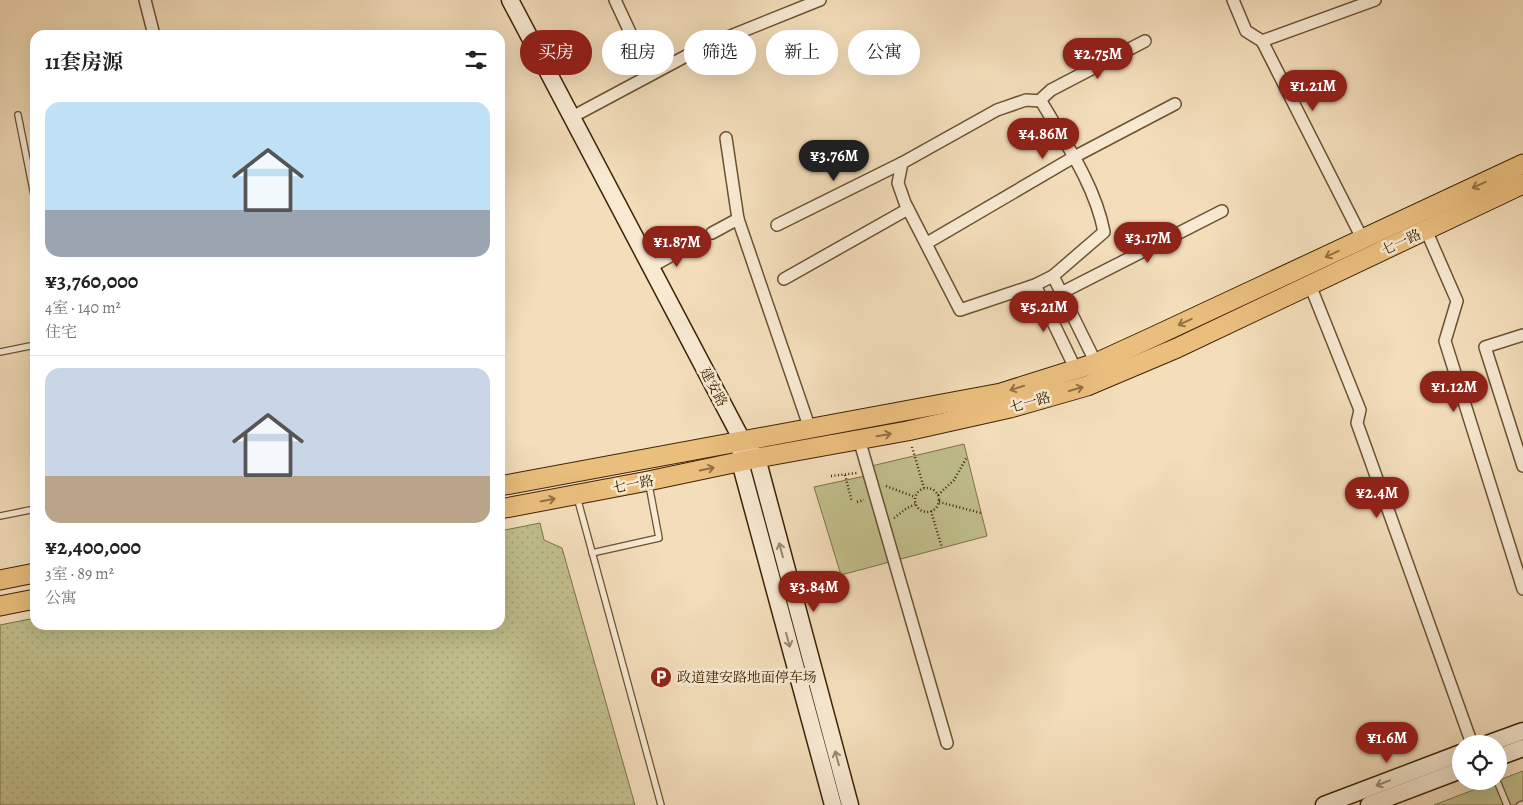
<!DOCTYPE html>
<html lang="zh">
<head>
<meta charset="utf-8">
<style>
  body { margin:0; font-family:Alegreya,"Noto Serif SC",serif; background:#f2f2f2; color:#222; height:100vh; display:flex; flex-direction:column; font-size:19px; white-space:nowrap }
  * { box-sizing:border-box; margin:0 }
  p { font-size:16px; color:#767676 }
  .icon { flex:none; width:28px; height:28px; fill:none; stroke:currentColor; stroke-width:2; stroke-linecap:round; stroke-linejoin:round }
  .map { position:relative; flex:1; overflow:hidden }
  .drawer { position:absolute; left:30px; top:30px; width:475px; height:600px; display:flex; flex-direction:column; background:#fff; border-radius:15px; box-shadow:0 5px 20px #0002 }
  .drawer>* { flex:none }
  .guide { position:absolute; left:520px; top:30px; width:475px; height:45px; display:flex; gap:10px }
  .buttons { position:absolute; left:1452px; top:735px; display:grid; gap:10px }
  .buttons a { display:grid; place-items:center; width:55px; height:55px; border-radius:50%; background:#fff; box-shadow:0 5px 20px #0002; font-size:25px }
  .price { position:absolute; translate:-50% -42px; padding:0 11px; border-radius:18px; background:#8f2418; color:#fff; font-size:16px; line-height:32px; filter:drop-shadow(0 1px 2px #0008) }
  .price::after { content:''; position:absolute; left:50%; top:30px; width:15px; height:11px; margin-left:-8px; background:inherit; clip-path:polygon(0 0,100% 0,50% 100%) }
  .price.active { background:#222; color:#fff }
  ul { padding:0; list-style:none }
  li { display:grid; align-content:center; gap:10px; height:265px; padding:0 15px }
  li+li { border-top:1px solid #e0e0e0 }
  li span { display:grid; place-items:center; height:155px; border-radius:15px; color:#555 }
  li>.icon { margin-inline-start:auto }
  span .icon { width:90px; height:90px; fill:#fffc; stroke-width:1 }
  li b { font-size:21px }
  h2 { display:flex; justify-content:space-between; align-items:center; height:60px; padding:0 15px; font-size:21px }
  .chip { padding:0 18px; border-radius:22px; background:#fff; box-shadow:0 5px 20px #0002; font-size:18px; line-height:45px }
  .chip.active { background:#8f2418; color:#fff }
  .map>svg:first-child { display:block }
</style>
</head>
<body>
<div class="map">
<svg width="1523" height="805" viewBox="0 0 1523 805">
  <defs>
    <pattern id="grass-dots" width="8" height="8" patternUnits="userSpaceOnUse" patternTransform="scale(1.25)"><rect width="8" height="8" fill="#c0bf8c"/><path d="M2 2h.1M6 6h.1" fill="none" stroke="#a6a477" stroke-width="1.8" stroke-linecap="round"/></pattern>
  </defs>
  <rect width="100%" height="100%" fill="#f3ddba"/>
  <filter id="stains"><feTurbulence type="fractalNoise" baseFrequency=".004" numOctaves="4"/><feColorMatrix values="0 0 0 0 .2 0 0 0 0 .09 0 0 0 0 .02 0 0 0 .5 -.17"/></filter>
  <radialGradient id="worn" r=".72"><stop offset=".6" stop-color="#630" stop-opacity="0"/><stop offset="1" stop-color="#630" stop-opacity=".3"/></radialGradient>
  <path fill="url(#grass-dots)" stroke="#7e7148" d="M 540,523 L 544,540 L 562,548 L 635,805 L 0,805 L 0,625 L 35,618 L 35,625 L 500,625 L 500,531 Z"/>
  <g fill="#c0bf8c" stroke="#7e7148">
    <path d="M 964,444 L 987,536 L 841,575 L 814,487 L 865,476 L 863,468 Z"/>
    <path d="M 1523,771 L 1523,805 L 1434,805 Z"/>
  </g>
  <g fill="none" stroke-linecap="round" stroke-linejoin="round">
    <path stroke="#cfb896" stroke-width="11" stroke-dasharray="11 5.5" stroke-linecap="butt" d="M 690,245 L 712,233"/>
    <g stroke="#6a5232" stroke-width="8">
      <g id="lane">
        <path d="M 18,115 L 35,200"/>
        <path d="M 0,352 L 35,345"/>
        <path d="M 577,497 L 661,805"/>
        <path d="M 0,516 L 35,509"/>
        <path d="M 592,553 L 659,538 L 649,485"/>
        <path d="M 1497,781 L 1507,805"/>
        <path d="M 1520,805 L 1523,804"/>
      </g>
    </g>
    <g stroke="#6a5232" stroke-width="14">
      <g id="street">
        <path d="M 145,0 L 154,35"/>
        <path d="M 615,0 L 650,75"/>
        <path d="M 1233,0 L 1246,31 L 1262,41 L 1363,240"/>
        <path d="M 1262,41 L 1375,0"/>
        <path d="M 1026,100 L 1041,101 C 1065,142 1095,185 1104,232 L 1053,276 L 1035,285 L 960,310 L 905,203 L 898,183 L 902,163 L 997,110 Z"/>
        <path d="M 1039,101 L 1051,90 L 1145,41"/>
        <path d="M 572,117 L 703,47 L 820,0"/>
        <path d="M 726,138 L 738,219"/>
        <path d="M 777,225 L 902,163"/>
        <path d="M 1426,230 L 1457,301 L 1445,341 L 1523,589"/>
        <path d="M 712,233 L 738,219 L 809,426"/>
        <path d="M 927,243 L 1074,157 L 1175,104"/>
        <path d="M 651,267 L 690,245"/>
        <path d="M 1053,276 L 1096,363"/>
        <path d="M 784,279 L 908,209"/>
        <path d="M 1035,285 L 1076,370"/>
        <path d="M 1310,285 L 1360,410 L 1357,423 L 1472,744"/>
        <path d="M 1061,293 L 1222,211"/>
        <path d="M 1523,335 L 1485,347 L 1523,466"/>
        <path d="M 859,439 L 947,743"/>
      </g>
    </g>
    <g stroke="#3d2304" stroke-width="19">
      <g id="secondary">
        <path d="M 510,0 L 742,440 L 757,458 L 850,805"/>
        <path d="M 741,450 L 740,462 L 833,805"/>
        <path d="M 1487,744 L 1523,731"/>
        <path d="M 1499,757 L 1523,748"/>
        <path d="M 1324,805 L 1461,753"/>
        <path d="M 1369,805 L 1461,770"/>
      </g>
    </g>
    <g stroke="#3d2304" stroke-width="21">
      <g id="primary">
        <path d="M 500,486 L 1001,393 L 1096,363 L 1157,335 L 1523,164"/>
        <path d="M 500,509 L 648,481 L 757,458 L 907,431 L 1010,408 L 1087,386 L 1177,348 L 1523,184"/>
        <path d="M 0,580 L 35,573"/>
        <path d="M 0,606 L 35,599"/>
      </g>
    </g>
    <g stroke="#3d2304" stroke-width="2.5" stroke-dasharray="1 2.5" stroke-linecap="butt">
      <path d="M 912,447 L 924,488"/>
      <path d="M 845,475 L 852,502"/>
      <path d="M 831,476 L 857,473"/>
      <path d="M 886,486 L 915,497"/>
      <circle cx="927" cy="500" r="12"/>
      <path d="M 938,495 L 954,480 L 967,457"/>
      <path d="M 857,502 L 864,500"/>
      <path d="M 939,502 L 981,513"/>
      <path d="M 931,511 L 942,548"/>
      <path d="M 894,518 L 907,508 L 916,504"/>
    </g>
    <use href="#lane" stroke="#f7e9d2" stroke-width="5.5"/>
    <use href="#street" stroke="#f7e9d2" stroke-width="11"/>
    <use href="#secondary" stroke="#f7e9d2" stroke-width="16"/>
    <use href="#primary" stroke="#eabe7d" stroke-width="19"/>
  </g>
  <defs><path id="oneway-shaft" d="M-6 0H5M1.5-3L5.5 0L1.5 3" fill="none" stroke-width="1.6" stroke-linecap="round" stroke-linejoin="round" transform="scale(1.25)"/></defs>
  <g stroke="#947040">
    <use href="#oneway-shaft" transform="translate(1479 185) rotate(155)"/>
    <use href="#oneway-shaft" transform="translate(1332 254) rotate(155)"/>
    <use href="#oneway-shaft" transform="translate(1185 322) rotate(155)"/>
    <use href="#oneway-shaft" transform="translate(1017 388) rotate(163)"/>
    <use href="#oneway-shaft" transform="translate(1076 389) rotate(-16)"/>
    <use href="#oneway-shaft" transform="translate(884 435) rotate(-10)"/>
    <use href="#oneway-shaft" transform="translate(707 469) rotate(-12)"/>
    <use href="#oneway-shaft" transform="translate(548 500) rotate(-11)"/>
  </g>
  <g stroke="#9a866b">
    <use href="#oneway-shaft" transform="translate(781 550) rotate(-105)"/>
    <use href="#oneway-shaft" transform="translate(788 640) rotate(75)"/>
    <use href="#oneway-shaft" transform="translate(837 758) rotate(-105)"/>
    <use href="#oneway-shaft" transform="translate(1383 783) rotate(159)"/>
  </g>
  <defs>
    <g id="parking-disc" transform="scale(1.125)"><circle r="9.5" fill="#8f2418" stroke="#f7e9d2"/><path d="M-3.5-5.5H1a3.5 3.5 0 0 1 0 7H-1V5.5H-3.5ZM-1-3.4V-.6H.8a1.4 1.4 0 0 0 0-2.8Z" fill="#fff"/></g>
  </defs>
  <g fill-rule="evenodd">
    <use href="#parking-disc" x="661" y="677"/>
  </g>
  <g text-anchor="middle" stroke-width="5" stroke-linejoin="round" paint-order="stroke">
    <g font-size="14" fill="#3d2304" stroke="#f7e9d2">
      <text transform="translate(1401 242) rotate(-25)" y="5">七一路</text>
      <text transform="translate(714 387) rotate(62)" y="5">建安路</text>
      <text transform="translate(1030 402) rotate(-16)" y="5">七一路</text>
      <text transform="translate(633 484) rotate(-11)" y="5">七一路</text>
    </g>
    <g font-size="14" fill="#3d2304" stroke="#f7e9d2" text-anchor="start">
      <text x="677" y="682">政道建安路地面停车场</text>
    </g>
  </g>
  <rect width="100%" height="100%" filter="url(#stains)"/>
  <rect width="100%" height="100%" fill="url(#worn)"/>
</svg>
<div class="buttons">
<a><svg class="icon" aria-label="locate" viewBox="0 0 24 24"><circle cx="12" cy="12" r="6"/><path d="M12 2v4M12 18v4M2 12h4M18 12h4"/></svg></a>
</div>
<b class="price" style="left:1098px;top:80px">¥2.75M</b>
<b class="price" style="left:1313px;top:112px">¥1.21M</b>
<b class="price" style="left:1043px;top:160px">¥4.86M</b>
<b class="price active" style="left:834px;top:182px">¥3.76M</b>
<b class="price" style="left:1148px;top:264px">¥3.17M</b>
<b class="price" style="left:677px;top:268px">¥1.87M</b>
<b class="price" style="left:1044px;top:333px">¥5.21M</b>
<b class="price" style="left:1454px;top:413px">¥1.12M</b>
<b class="price" style="left:1377px;top:519px">¥2.4M</b>
<b class="price" style="left:814px;top:613px">¥3.84M</b>
<b class="price" style="left:1387px;top:764px">¥1.6M</b>
<div class="guide">
<a class="chip active">买房</a>
<a class="chip">租房</a>
<a class="chip">筛选</a>
<a class="chip">新上</a>
<a class="chip">公寓</a>
</div>
<section class="drawer">
<h2>11套房源<svg class="icon" aria-label="filters" viewBox="0 0 24 24"><path d="M4 7h16M4 17h16"/><circle cx="9" cy="7" r="2"/><circle cx="15" cy="17" r="2"/></svg></h2>
<ul>
<li><span style="background:linear-gradient(#bfe0f5 70%,#9aa5b1 0)"><svg class="icon" aria-label="home" viewBox="0 0 24 24"><path d="M3 11l9-7 9 7M6 9v11h12V9"/></svg></span><div><b>¥3,760,000</b><p>4室 · 140 m²</p><p>住宅</p></div></li>
<li><span style="background:linear-gradient(#c9d6e8 70%,#b9a48a 0)"><svg class="icon" aria-label="home" viewBox="0 0 24 24"><path d="M3 11l9-7 9 7M6 9v11h12V9"/></svg></span><div><b>¥2,400,000</b><p>3室 · 89 m²</p><p>公寓</p></div></li>
</ul>
</section>
</div>
</body>
</html>
